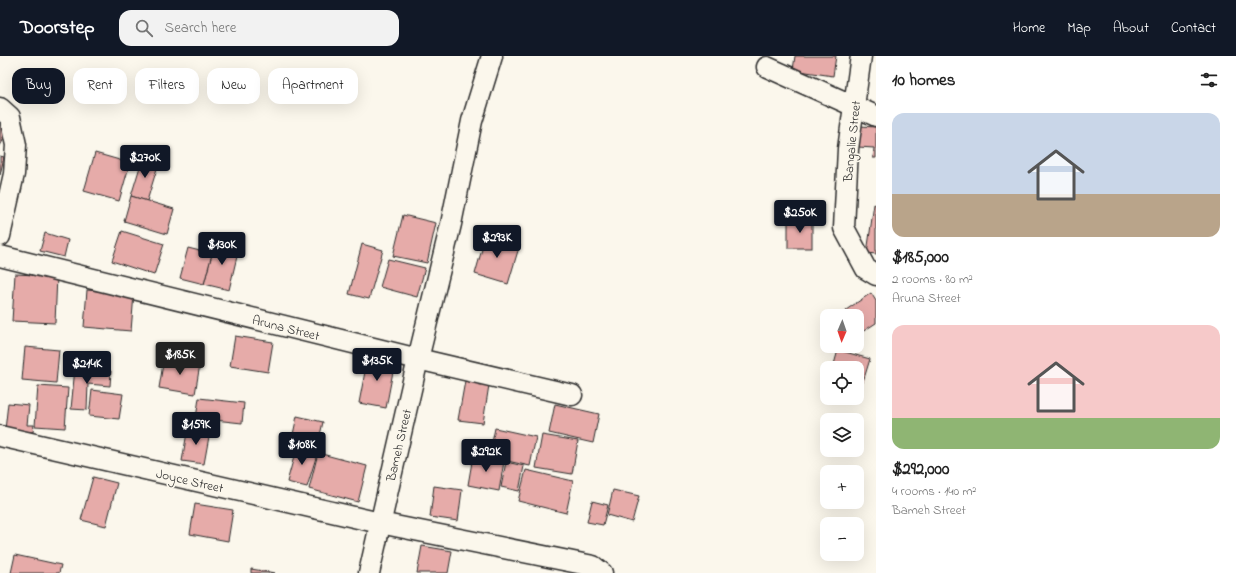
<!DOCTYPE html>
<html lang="en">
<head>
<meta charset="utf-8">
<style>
  body { margin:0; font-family:"Indie Flower",sans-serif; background:#f2f2f2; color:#222; height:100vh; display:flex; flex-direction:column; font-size:15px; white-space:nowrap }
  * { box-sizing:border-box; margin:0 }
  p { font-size:13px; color:#767676 }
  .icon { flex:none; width:22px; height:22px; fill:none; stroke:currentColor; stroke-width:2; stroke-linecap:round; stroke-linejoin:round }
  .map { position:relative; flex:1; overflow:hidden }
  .sheet { display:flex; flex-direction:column; background:#fff; width:360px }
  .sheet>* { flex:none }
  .banner { position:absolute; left:12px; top:12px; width:380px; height:36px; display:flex; gap:8px }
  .needle { width:26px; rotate:182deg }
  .controls { position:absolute; left:820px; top:253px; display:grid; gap:8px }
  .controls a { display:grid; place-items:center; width:44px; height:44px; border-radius:8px; background:#fff; box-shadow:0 4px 16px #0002; font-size:20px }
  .price { position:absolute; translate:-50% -34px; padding:0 9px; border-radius:4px; background:#111827; color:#fff; font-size:13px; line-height:26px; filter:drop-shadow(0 1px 2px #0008) }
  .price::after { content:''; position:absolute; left:50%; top:24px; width:12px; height:9px; margin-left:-6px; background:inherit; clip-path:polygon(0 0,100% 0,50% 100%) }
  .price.selected { background:#222; color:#fff }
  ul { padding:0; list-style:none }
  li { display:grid; align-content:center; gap:8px; height:212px; padding:0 16px }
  li span { display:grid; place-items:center; height:124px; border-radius:12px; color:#555 }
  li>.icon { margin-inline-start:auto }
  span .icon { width:72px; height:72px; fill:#fffc; stroke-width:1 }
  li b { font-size:17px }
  h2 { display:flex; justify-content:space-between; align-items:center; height:48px; padding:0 16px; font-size:17px }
  .pill { padding:0 14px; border-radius:12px; background:#fff; box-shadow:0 4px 16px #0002; font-size:14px; line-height:36px }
  .pill.selected { background:#111827; color:#fff }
  header { display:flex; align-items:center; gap:24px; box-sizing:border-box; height:56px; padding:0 20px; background:#111827; color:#fff }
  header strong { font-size:19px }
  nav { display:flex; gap:22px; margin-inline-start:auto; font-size:14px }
  .search { width:280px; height:36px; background:#f2f2f2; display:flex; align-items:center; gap:10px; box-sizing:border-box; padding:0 14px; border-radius:12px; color:#767676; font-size:15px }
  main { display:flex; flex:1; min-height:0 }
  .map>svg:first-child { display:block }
</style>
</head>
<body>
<header>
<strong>Doorstep</strong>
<div class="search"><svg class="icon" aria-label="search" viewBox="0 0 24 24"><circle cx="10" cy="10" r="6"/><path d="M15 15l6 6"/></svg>Search here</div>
<nav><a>Home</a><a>Map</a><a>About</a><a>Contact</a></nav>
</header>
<main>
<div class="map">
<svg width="876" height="517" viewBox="0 0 876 517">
  <rect width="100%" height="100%" fill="#fbf7ec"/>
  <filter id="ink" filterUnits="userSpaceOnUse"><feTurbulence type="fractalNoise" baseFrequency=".025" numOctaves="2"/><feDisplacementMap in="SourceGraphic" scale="8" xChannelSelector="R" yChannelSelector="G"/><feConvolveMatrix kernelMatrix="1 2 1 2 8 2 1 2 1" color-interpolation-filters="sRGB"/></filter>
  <g filter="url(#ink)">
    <g fill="#e6aba9" stroke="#2b2b2b">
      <path d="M 795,0 L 836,0 L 833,20 L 793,14 Z"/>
      <path d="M 0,68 L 9,73 L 0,90 Z"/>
      <path d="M 860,70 L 876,71 L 876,102 L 873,102 L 874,92 L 858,91 Z"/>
      <path d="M 95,97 L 130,107 L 119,145 L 84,135 Z"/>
      <path d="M 0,100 L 4,101 L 0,119 Z"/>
      <path d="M 143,101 L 159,106 L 147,145 L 131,140 Z"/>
      <path d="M 131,140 L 174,153 L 167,178 L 124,165 Z"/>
      <path d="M 874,148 L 876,149 L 876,198 L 867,197 Z"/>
      <path d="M 403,159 L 436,167 L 427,207 L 393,200 Z"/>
      <rect x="788" y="164" width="24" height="28"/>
      <path d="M 122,175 L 164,188 L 154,219 L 112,205 Z"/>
      <path d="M 45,177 L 68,184 L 64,201 L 40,195 Z"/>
      <path d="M 486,179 L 520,188 L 508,228 L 475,218 Z"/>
      <path d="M 215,186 L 239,192 L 229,234 L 204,228 Z"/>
      <path d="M 362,188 L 383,194 L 369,243 L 349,238 Z"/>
      <path d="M 188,192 L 212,198 L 204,228 L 180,222 Z"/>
      <path d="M 388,203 L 425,212 L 417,241 L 380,231 Z"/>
      <path d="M 15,218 L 57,220 L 55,267 L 12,265 Z"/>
      <path d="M 87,234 L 134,238 L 131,275 L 84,271 Z"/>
      <path d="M 871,237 L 876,245 L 876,267 L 862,276 L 857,269 L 857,260 L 851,260 L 846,254 Z"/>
      <path d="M 235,280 L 273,286 L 268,316 L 230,310 Z"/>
      <path d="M 25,291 L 59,294 L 56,327 L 22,324 Z"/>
      <path d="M 838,294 L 870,303 L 862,329 L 857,328 L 857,312 L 833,312 Z"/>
      <path d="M 368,300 L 395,305 L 386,352 L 359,347 Z"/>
      <path d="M 164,302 L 200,308 L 195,338 L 159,332 Z"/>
      <path d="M 75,312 L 111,315 L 110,330 L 88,328 L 87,354 L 71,353 Z"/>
      <path d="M 465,325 L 489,329 L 483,367 L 458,364 Z"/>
      <path d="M 38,330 L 68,332 L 65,372 L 35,370 Z"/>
      <path d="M 92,334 L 123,338 L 119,363 L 89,360 Z"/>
      <path d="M 199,342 L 244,347 L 242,367 L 196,362 Z"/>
      <path d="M 8,347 L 29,349 L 27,369 L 34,369 L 33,376 L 5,374 Z"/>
      <path d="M 555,348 L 599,358 L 593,387 L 549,377 Z"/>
      <path d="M 297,360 L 323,366 L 318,388 L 292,383 Z"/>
      <path d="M 188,371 L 210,375 L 204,408 L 182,405 Z"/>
      <path d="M 495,372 L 536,381 L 530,410 L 489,401 Z"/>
      <path d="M 542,379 L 578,385 L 572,418 L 536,412 Z"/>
      <path d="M 297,390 L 318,395 L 307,431 L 287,426 Z"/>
      <path d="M 318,397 L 367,410 L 358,446 L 309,433 Z"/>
      <path d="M 473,400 L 504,405 L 499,435 L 468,429 Z"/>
      <path d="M 506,406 L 524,410 L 519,435 L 501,431 Z"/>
      <path d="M 526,414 L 573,425 L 566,457 L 518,445 Z"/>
      <path d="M 93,421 L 117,427 L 106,470 L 81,464 Z"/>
      <path d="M 434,430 L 462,434 L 458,465 L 430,461 Z"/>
      <path d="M 613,434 L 639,440 L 632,466 L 607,459 Z"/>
      <path d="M 592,445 L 608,449 L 603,469 L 587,466 Z"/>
      <path d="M 195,448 L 233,454 L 228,485 L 190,478 Z"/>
      <path d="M 422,490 L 452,495 L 448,517 L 417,517 Z"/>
      <path d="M 15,499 L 61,509 L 59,517 L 11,517 Z"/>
      <path d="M 251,513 L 275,517 L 251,517 Z"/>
    </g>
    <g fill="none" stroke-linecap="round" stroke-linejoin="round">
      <g stroke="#2b2b2b" stroke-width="23">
        <g id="minor">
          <path d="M 861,0 L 848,93 L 844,172 L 866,213 L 876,219"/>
          <path d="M 767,11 L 876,60"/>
          <path d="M 0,52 L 10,61 L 16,89 L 14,118 L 0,180"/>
          <path d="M 0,200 L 418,303 L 572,339"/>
          <path d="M 0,380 L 380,467 L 593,510 L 602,517"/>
          <path d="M 369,517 L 418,303 L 451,168 L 472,65 L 492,0"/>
        </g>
      </g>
      <use href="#minor" stroke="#fbf7ec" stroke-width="20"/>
    </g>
  </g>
  <g text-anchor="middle" stroke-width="3.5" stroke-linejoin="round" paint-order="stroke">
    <g font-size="13" fill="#2b2b2b" stroke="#fbf7ec">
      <text transform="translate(851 85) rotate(-84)" y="5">Bangalie Street</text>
      <text transform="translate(286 271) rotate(14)" y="5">Aruna Street</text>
      <text transform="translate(398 389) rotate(-77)" y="5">Bameh Street</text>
      <text transform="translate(190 424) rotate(13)" y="5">Joyce Street</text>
    </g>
  </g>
</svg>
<div class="controls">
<a><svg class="needle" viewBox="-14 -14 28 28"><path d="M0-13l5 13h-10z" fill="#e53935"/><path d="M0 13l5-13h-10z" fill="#767676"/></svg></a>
<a><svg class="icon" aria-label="locate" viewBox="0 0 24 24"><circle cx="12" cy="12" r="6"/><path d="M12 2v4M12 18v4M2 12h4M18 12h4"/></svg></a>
<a><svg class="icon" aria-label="layers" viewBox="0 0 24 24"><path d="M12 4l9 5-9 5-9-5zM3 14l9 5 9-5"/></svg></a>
<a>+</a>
<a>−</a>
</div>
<b class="price" style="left:145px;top:123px">$270K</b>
<b class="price" style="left:800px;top:178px">$250K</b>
<b class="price" style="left:497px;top:203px">$293K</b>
<b class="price" style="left:222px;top:210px">$130K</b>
<b class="price selected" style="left:180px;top:320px">$185K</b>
<b class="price" style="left:377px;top:326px">$135K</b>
<b class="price" style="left:87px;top:329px">$214K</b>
<b class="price" style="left:196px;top:390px">$159K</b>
<b class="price" style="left:302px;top:410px">$108K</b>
<b class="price" style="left:486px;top:417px">$292K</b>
<div class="banner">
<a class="pill selected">Buy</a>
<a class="pill">Rent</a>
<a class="pill">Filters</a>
<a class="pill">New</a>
<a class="pill">Apartment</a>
</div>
</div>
<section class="sheet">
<h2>10 homes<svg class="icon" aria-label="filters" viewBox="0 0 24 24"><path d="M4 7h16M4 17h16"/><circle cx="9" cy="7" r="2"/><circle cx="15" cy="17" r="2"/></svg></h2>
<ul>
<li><span style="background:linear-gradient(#c9d6e8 65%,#b9a48a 0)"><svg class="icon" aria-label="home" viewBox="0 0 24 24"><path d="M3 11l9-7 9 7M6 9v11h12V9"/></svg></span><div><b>$185,000</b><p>2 rooms · 80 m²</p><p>Aruna Street</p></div></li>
<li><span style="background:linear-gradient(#f6c9c9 75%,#8fb573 0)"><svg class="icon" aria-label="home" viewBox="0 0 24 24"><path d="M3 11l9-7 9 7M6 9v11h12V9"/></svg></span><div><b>$292,000</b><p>4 rooms · 140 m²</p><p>Bameh Street</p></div></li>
</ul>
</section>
</main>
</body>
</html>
